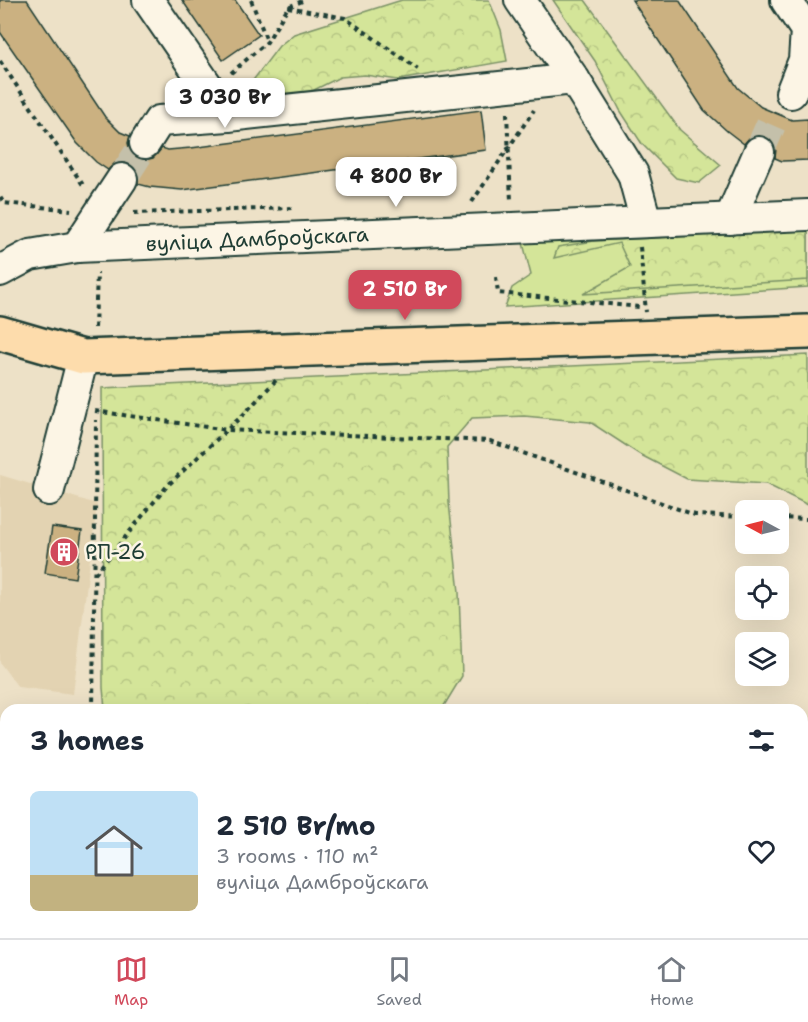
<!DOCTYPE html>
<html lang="en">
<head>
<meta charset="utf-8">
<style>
  body { margin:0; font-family:"Shantell Sans",sans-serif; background:#f6f6f7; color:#1f2937; height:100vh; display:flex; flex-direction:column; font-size:22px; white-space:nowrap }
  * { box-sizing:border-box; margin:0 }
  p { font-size:20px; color:#747a83 }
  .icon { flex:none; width:33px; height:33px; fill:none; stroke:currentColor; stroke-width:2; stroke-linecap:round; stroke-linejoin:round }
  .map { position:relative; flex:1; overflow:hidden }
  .side { position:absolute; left:0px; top:704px; width:808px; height:236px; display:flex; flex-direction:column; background:#fff; border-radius:18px 18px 0 0; box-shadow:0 6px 24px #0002 }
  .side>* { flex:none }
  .needle { width:39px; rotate:277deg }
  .buttons { position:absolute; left:735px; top:500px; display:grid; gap:12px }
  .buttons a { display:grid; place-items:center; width:54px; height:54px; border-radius:9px; background:#fff; box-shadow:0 6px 24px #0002; font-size:30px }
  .price { position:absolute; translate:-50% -51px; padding:0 14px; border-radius:12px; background:#fff; color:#222; font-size:20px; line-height:39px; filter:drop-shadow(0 2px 3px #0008) }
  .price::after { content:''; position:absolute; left:50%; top:36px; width:18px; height:14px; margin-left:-9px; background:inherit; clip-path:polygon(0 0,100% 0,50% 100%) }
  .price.selected { background:#d1495b; color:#fff }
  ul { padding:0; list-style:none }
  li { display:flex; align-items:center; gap:18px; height:150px; padding:0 30px }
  li span { display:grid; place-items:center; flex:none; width:168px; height:120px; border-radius:9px; color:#555 }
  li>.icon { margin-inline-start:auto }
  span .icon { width:72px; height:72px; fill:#fffc; stroke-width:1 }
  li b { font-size:26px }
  h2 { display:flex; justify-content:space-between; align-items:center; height:72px; padding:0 30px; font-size:26px }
  .tab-bar { display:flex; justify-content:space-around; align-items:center; height:84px; border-top:2px solid #e0e1e3; background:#fff; font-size:16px; color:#747a83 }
  .tab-bar a { display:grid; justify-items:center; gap:3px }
  .tab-bar .selected { color:#d1495b }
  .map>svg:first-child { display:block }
</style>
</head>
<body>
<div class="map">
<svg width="808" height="938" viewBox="0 0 808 938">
  <defs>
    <pattern id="forest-crowns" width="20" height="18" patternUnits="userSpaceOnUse" patternTransform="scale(1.5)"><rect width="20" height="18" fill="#d4e599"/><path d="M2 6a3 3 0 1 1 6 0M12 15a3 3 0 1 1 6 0" fill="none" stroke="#b6c584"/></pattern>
  </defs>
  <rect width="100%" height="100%" fill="#ede1c7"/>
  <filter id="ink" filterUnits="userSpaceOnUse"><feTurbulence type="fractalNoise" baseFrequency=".0167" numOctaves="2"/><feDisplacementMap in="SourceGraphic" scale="12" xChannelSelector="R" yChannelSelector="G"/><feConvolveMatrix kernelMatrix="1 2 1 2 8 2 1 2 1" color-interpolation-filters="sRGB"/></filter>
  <g filter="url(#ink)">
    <path fill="#e3d3b2" d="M 0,475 L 97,504 L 73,694 L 18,687 L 0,663 Z"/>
    <path fill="#d4e599" stroke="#7a9166" stroke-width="1.5" d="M 808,221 L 808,287 L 505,307 L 512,288 L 531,275 L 522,239 Z"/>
    <g fill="url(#forest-crowns)" stroke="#7a9166" stroke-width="1.5">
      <path d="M 402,0 L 489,0 L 501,30 L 507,61 L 398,80 L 365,75 L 340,77 L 304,95 L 280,99 L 258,92 L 251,83 L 279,46 L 294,34 Z"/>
      <path d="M 553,0 L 585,0 L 680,130 L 721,165 L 699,183 L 676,178 L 642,144 L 620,110 L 595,61 Z"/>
      <path d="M 808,230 L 808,280 L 583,294 L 630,267 L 619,243 L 554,258 L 558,247 L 594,241 Z"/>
      <path d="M 808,355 L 808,505 L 766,484 L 687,479 L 639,454 L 590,422 L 524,416 L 472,418 L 447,447 L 449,503 L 459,592 L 462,676 L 442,709 L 105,709 L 103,688 L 102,388 Z"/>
    </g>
    <g fill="#cbb181" stroke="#1f3d34" stroke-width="1.5">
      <path d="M 0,0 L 27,0 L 105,117 L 120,132 L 130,136 L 128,143 L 130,151 L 136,158 L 144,160 L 153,158 L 162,148 L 168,150 L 191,148 L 481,110 L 486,150 L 182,190 L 150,187 L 138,184 L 138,172 L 131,164 L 122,162 L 115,163 L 108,170 L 96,162 L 77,143 L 0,32 Z"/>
      <path d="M 182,0 L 235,0 L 259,35 L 223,60 Z"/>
      <path d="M 632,0 L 679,0 L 738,88 L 761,107 L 792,120 L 808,119 L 808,160 L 782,161 L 775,158 L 776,149 L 772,141 L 766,136 L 756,135 L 749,138 L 744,144 L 727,131 L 704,110 Z"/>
      <path d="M 52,527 L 82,531 L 75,578 L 45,573 Z"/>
    </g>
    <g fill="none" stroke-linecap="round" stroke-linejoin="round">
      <g stroke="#c4c0aa" stroke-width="30" stroke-dasharray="30 15" stroke-linecap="butt">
        <path d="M 759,152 L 776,113"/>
        <path d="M 122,179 L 145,143"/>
      </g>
      <g stroke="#1f3d34" stroke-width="34">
        <g id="minor">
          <path d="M 148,0 L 228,116"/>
          <path d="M 520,0 L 574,79 L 633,174 L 646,222"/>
          <path d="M 786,0 L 806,30 L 804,60 L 791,93"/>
          <path d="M 145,143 L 159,121 L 228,116 L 574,79"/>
          <path d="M 730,219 L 759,152"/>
          <path d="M 77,247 L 122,179"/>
          <path id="s1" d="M 0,271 L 30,255 L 77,247 L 808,215"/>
          <path d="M 49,490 L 83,357"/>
        </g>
      </g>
      <g stroke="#1f3d34" stroke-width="38">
        <path id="major" d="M 0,333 L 83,357 L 808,332"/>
      </g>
      <g stroke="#1f3d34" stroke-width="4" stroke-dasharray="4.5 4.5" stroke-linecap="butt">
        <path d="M 251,0 L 267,41"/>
        <path d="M 288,7 L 345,18 L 418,69"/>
        <path d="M 0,61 L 85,188"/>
        <path d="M 231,73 L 267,42 L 288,7 L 305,0"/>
        <path d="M 507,113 L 511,201"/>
        <path d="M 0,197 L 4,203 L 71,210"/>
        <path d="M 472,202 L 534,110"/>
        <path d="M 134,213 L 295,208"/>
        <path d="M 640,247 L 646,312"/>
        <path d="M 496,277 L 498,293 L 639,307"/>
        <path d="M 95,328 L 97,273"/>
        <path d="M 95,411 L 227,430 L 490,441 L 695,515 L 746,517"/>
        <path d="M 778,518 L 808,519"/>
        <path d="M 95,574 L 167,486 L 245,413 L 278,378"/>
        <path d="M 93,710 L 96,420"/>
        <path d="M 62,938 L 62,933"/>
      </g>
      <use href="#minor" stroke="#fcf5e5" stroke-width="30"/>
      <use href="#major" stroke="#fddcac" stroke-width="33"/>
    </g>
  </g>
  <defs>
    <g id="building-disc" transform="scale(1.5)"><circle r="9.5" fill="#d1495b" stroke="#fcf5e5"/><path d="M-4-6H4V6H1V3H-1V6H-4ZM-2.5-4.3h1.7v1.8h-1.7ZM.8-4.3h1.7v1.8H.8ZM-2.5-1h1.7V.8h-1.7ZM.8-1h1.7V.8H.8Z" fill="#fff"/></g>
  </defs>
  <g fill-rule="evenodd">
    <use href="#building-disc" x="64" y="552"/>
  </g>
  <g text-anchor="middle" stroke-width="5" stroke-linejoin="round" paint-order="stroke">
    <g font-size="21" fill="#1f3d34" stroke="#fcf5e5">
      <text dy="7" stroke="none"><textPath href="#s1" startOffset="262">вуліца Дамброўскага</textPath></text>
    </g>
    <g font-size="21" fill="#1f3d34" stroke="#fcf5e5" text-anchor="start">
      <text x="85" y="559">РП-26</text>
    </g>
  </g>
</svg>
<div class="buttons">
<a><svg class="needle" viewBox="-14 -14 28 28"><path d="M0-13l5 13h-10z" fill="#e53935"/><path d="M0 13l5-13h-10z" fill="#747a83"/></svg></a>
<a><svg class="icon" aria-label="locate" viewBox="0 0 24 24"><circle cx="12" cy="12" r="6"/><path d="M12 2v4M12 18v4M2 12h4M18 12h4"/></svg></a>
<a><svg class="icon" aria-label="layers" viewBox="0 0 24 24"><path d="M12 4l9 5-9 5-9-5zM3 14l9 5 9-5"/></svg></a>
</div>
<b class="price" style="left:225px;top:129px">3 030 Br</b>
<b class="price" style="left:396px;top:208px">4 800 Br</b>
<b class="price selected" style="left:405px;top:321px">2 510 Br</b>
<section class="side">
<h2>3 homes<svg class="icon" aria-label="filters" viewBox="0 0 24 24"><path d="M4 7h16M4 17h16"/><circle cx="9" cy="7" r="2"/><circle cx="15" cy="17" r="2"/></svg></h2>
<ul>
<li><span style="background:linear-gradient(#bfe0f5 70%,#c2b280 0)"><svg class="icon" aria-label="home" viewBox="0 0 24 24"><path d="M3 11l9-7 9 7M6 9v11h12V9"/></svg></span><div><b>2 510 Br/mo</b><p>3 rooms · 110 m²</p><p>вуліца Дамброўскага</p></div><svg class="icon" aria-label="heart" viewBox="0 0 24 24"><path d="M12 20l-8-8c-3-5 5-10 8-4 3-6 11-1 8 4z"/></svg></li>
</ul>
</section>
</div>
<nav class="tab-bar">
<a class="selected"><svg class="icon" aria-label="map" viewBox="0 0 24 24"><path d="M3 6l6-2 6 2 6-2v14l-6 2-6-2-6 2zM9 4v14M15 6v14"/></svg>Map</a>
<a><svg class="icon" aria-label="saved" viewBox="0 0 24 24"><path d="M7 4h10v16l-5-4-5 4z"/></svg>Saved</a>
<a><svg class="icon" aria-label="home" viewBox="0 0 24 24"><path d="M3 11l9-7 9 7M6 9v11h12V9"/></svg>Home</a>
</nav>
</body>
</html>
